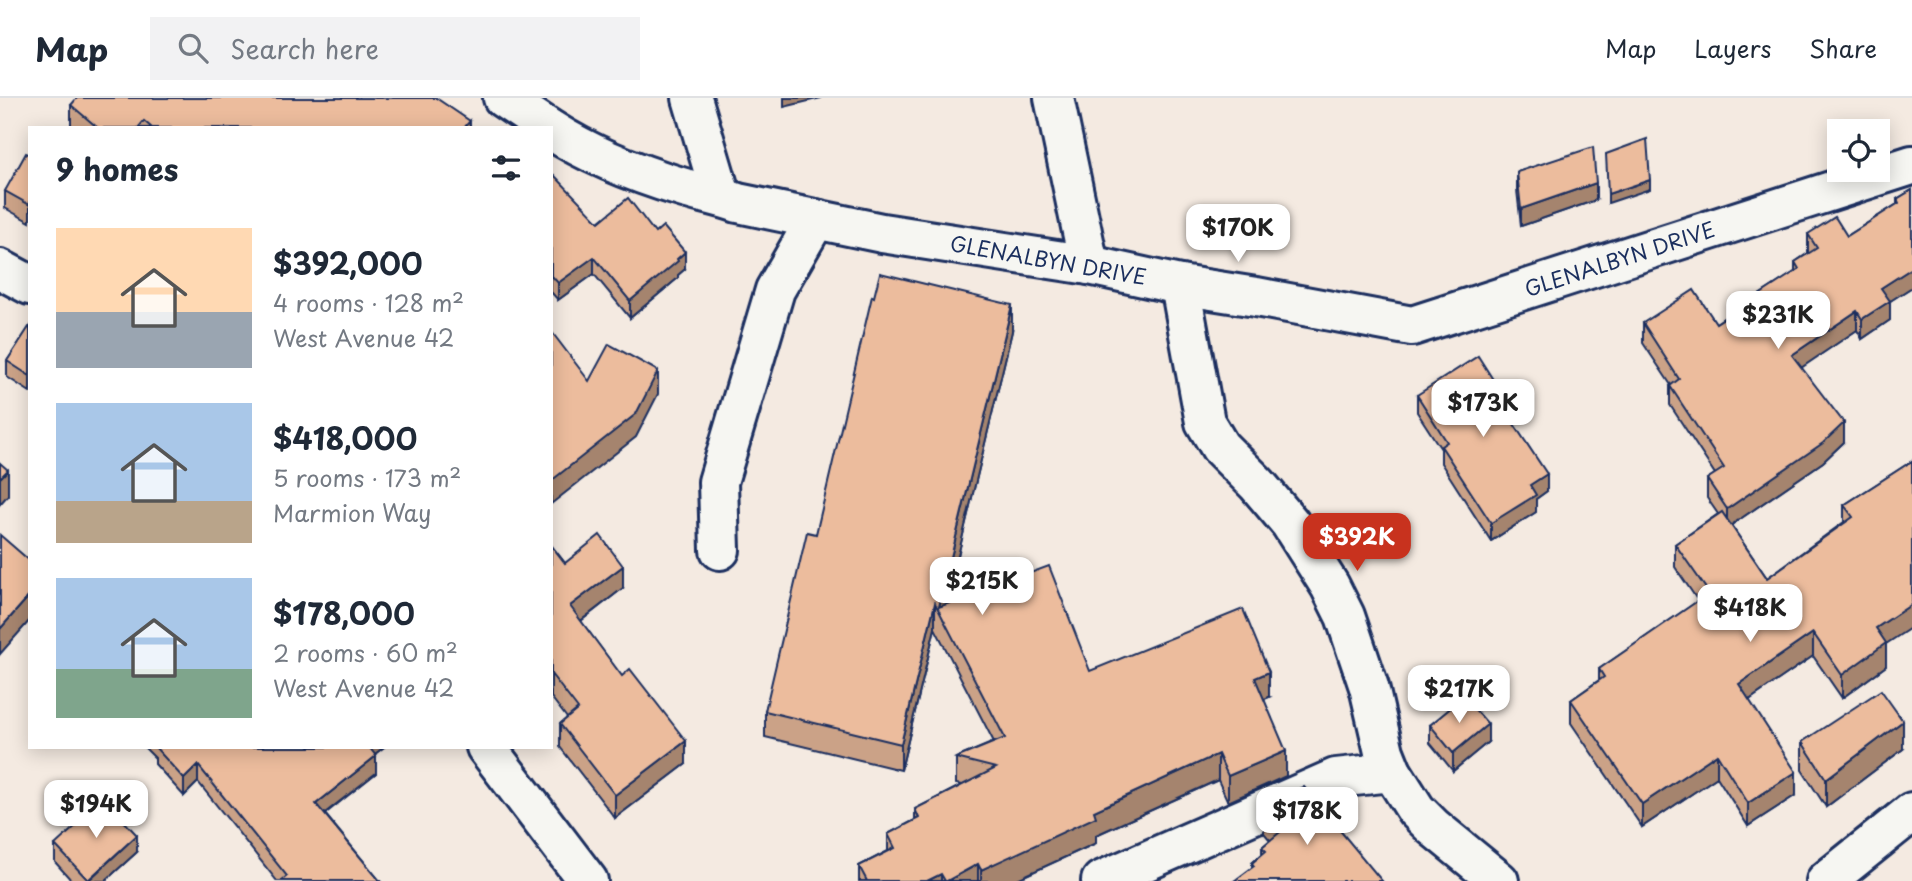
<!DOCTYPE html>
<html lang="en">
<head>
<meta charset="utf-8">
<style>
  body { margin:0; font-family:"Playpen Sans",sans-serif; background:#f2f2f3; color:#1f2937; height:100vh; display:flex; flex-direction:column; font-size:26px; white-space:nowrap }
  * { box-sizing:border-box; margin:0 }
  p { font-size:23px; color:#747a83 }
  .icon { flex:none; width:38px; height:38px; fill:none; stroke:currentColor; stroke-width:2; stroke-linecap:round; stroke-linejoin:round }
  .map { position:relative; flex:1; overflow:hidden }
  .drawer { position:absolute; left:28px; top:28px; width:525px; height:623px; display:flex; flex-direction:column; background:#fff; border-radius:0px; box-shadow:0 4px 18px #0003 }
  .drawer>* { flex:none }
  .fabs { position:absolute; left:1827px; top:21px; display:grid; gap:14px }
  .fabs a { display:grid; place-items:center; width:63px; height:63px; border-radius:0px; background:#fff; box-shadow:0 4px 18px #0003; font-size:35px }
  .price { position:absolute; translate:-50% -60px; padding:0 16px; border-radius:14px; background:#fff; color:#222; font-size:23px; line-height:46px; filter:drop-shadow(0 2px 4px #0008) }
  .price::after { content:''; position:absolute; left:50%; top:42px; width:21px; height:16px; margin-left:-10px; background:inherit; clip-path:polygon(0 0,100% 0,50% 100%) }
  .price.selected { background:#c8321e; color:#fff }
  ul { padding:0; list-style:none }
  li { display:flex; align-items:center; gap:21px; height:175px; padding:0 28px }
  li span { display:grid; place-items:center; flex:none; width:196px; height:140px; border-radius:0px; color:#555 }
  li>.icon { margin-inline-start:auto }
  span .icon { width:84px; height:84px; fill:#fffc; stroke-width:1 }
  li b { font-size:30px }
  h2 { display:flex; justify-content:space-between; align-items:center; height:84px; padding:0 28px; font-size:30px }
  header { display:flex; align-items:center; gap:42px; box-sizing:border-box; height:98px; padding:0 35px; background:#fff; border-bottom:2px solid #e0e1e3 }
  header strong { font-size:33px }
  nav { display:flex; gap:38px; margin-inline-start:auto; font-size:24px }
  .search { width:490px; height:63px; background:#f2f2f3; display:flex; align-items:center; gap:18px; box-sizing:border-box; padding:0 24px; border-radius:0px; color:#747a83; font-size:26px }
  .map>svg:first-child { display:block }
</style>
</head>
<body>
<header>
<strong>Map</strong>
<div class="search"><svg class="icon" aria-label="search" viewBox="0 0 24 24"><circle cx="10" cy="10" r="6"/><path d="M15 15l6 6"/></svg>Search here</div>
<nav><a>Map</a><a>Layers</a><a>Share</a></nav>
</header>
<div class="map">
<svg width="1912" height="783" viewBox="0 0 1912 783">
  <rect width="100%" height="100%" fill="#f4eae1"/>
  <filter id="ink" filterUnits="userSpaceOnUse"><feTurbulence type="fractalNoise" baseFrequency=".0143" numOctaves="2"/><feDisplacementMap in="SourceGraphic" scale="14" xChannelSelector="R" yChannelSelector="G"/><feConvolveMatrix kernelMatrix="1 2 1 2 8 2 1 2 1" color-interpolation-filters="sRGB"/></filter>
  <g filter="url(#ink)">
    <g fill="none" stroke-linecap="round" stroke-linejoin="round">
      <g stroke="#1b2f5e" stroke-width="44">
        <g id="minor">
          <path d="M 503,0 L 548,30"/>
          <path d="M 692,0 L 721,98"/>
          <path d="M 1054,0 L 1089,167"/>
          <path d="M 551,32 C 591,58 635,75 681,89 C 700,95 719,98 738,105 L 882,135 L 1089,167 L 1180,187 L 1256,199 L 1412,228 L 1912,67"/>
          <path d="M 0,171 L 30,187"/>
          <path d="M 1180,187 L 1205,324 L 1220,349 L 1257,386 L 1290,425 L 1330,488 L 1345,518 L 1369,589 L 1384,654 L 1392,674 L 1416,712 L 1433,729 L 1499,783"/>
          <path d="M 720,452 L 718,384 L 775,192 L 816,121"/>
          <path d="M 486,649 L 588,783"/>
          <path d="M 1101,783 L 1336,680 L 1392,674"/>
          <path d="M 1826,783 L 1912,714"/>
        </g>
      </g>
      <use href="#minor" stroke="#f6f6f2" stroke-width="38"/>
    </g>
    <g fill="#cba287" stroke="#1b2f5e" stroke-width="2">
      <path d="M 71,7 L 470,30 L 73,30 L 71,29 Z"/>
      <path d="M 30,57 L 30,124 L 5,110 L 5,93 Z"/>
      <path d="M 1517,74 L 1596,102 L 1521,128 L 1517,92 Z"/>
      <path d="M 551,80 L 599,124 L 685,171 L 678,177 L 678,180 L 630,220 L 594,176 L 558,202 L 551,194 Z"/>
      <path d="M 1912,92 L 1912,189 L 1890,203 L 1890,222 L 1862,241 L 1857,232 L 1801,269 L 1844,344 L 1823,364 L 1731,427 L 1767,480 L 1844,424 L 1844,407 L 1912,363 L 1886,546 L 1886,568 L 1842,600 L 1813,558 L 1749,602 L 1796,697 L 1748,728 L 1717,679 L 1642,729 L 1571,625 L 1571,602 L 1599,582 L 1599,571 L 1698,503 L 1675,469 L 1675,446 L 1718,416 L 1707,400 L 1707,381 L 1715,376 L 1670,307 L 1670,288 L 1671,287 L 1643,245 L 1643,225 L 1716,225 L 1795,174 L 1795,164 L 1808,155 L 1808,136 L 1847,138 L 1897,106 L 1897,101 Z"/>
      <path d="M 30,229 L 30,294 L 7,279 L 7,263 Z"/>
      <path d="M 1012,233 L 946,507 L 1090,573 L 1269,599 L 1264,601 L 1286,678 L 1228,704 L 1218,682 L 1096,737 L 1096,745 L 1013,783 L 859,783 L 859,768 L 888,753 L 888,736 L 915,722 L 915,711 L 962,687 L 956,686 L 956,660 L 994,644 L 935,530 L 901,672 L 765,639 L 765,613 L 816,436 Z"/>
      <path d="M 1417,297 L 1511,322 L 1547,393 L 1536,401 L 1536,414 L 1491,443 L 1441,365 L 1441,351 L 1417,314 Z"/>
      <path d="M 551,447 L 565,465 L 623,490 L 581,523 L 686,666 L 615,720 L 560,649 L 560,626 L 567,620 L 551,599 Z"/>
      <path d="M 1430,627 L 1488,644 L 1453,673 L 1430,645 Z"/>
      <path d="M 1802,644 L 1903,651 L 1826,709 L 1802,672 Z"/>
      <path d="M 144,649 L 384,649 L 375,656 L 376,675 L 325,716 L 380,783 L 277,783 L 198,684 L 184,698 L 155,666 L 155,660 Z"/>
      <path d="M 1264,706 L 1382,783 L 1252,769 L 1252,765 L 1262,756 L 1262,749 L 1270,742 L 1264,735 Z"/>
      <path d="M 55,747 L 137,754 L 105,783 L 72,783 L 55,764 Z"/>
    </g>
    <g fill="#a5846e" stroke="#1b2f5e" stroke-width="2">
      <path d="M 784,0 L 821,0 L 784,9 Z"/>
      <path d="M 470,23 L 470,30 L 464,30 Z"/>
      <path d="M 1650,82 L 1650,91 L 1608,105 L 1608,96 Z"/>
      <path d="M 1596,85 L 1596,102 L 1521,128 L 1521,111 Z"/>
      <path d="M 685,154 L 685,171 L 678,177 L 678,180 L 630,220 L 630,203 Z"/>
      <path d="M 594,159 L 594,176 L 558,202 L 558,185 Z"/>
      <path d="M 1912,170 L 1912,189 L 1881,209 L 1881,190 Z"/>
      <path d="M 1890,203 L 1890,222 L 1862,241 L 1862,221 Z"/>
      <path d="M 1012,207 L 1012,233 L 943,520 L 939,509 Z"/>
      <path d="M 1857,213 L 1857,232 L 1792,276 L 1792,257 Z"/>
      <path d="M 658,273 L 658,296 L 636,339 L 551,406 L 551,383 Z"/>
      <path d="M 1511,310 L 1511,328 L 1506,314 Z"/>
      <path d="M 1844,325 L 1844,344 L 1823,364 L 1727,430 L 1727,411 Z"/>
      <path d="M 8,372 L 8,397 L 0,406 L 0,380 Z"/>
      <path d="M 1547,376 L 1547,393 L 1536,401 L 1536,414 L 1491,443 L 1491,425 L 1530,387 Z"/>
      <path d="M 623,468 L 623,490 L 570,531 L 570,508 Z"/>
      <path d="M 30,497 L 30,522 L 0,556 L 0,531 Z"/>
      <path d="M 935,505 L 935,530 L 901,672 L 901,646 Z"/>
      <path d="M 1912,506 L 1912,529 L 1886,546 L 1886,568 L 1842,600 L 1842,577 L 1876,530 Z"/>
      <path d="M 1813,535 L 1813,558 L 1739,609 L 1739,586 Z"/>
      <path d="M 1269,574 L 1269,599 L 1255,605 L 1255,580 Z"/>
      <path d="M 1903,623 L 1903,651 L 1826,709 L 1826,681 Z"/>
      <path d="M 1488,626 L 1488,644 L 1453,673 L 1453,655 Z"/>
      <path d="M 686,643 L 686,666 L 615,720 L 615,697 Z"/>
      <path d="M 367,649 L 384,649 L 367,662 Z"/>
      <path d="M 1286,653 L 1286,678 L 1228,704 L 1228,678 Z"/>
      <path d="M 1218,656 L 1218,682 L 1096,737 L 1096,745 L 1013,783 L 981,783 L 981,772 L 1094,713 Z"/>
      <path d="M 1717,656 L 1717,679 L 1642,729 L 1642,706 Z"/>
      <path d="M 376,658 L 376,675 L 316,722 L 316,706 Z"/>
      <path d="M 198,667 L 198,684 L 184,698 L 184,681 Z"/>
      <path d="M 1796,674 L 1796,697 L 1748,728 L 1748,705 Z"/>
      <path d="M 137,737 L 137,754 L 105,783 L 88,783 Z"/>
      <path d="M 978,766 L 978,783 L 947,783 Z"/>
      <path d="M 941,776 L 941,783 L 927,783 Z"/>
    </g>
    <g fill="#ecbc9d" stroke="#1b2f5e" stroke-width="2">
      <path d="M 77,0 L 436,0 L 470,23 L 464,30 L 152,30 L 144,23 L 138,30 L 98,30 L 71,7 Z"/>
      <path d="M 1647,41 L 1650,82 L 1608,96 L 1606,56 Z"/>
      <path d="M 1593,49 L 1596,85 L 1521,111 L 1517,74 Z"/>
      <path d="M 26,55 L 30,57 L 30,107 L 5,93 Z"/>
      <path d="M 554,77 L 599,124 L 628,100 L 655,135 L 663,128 L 685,154 L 677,161 L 678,163 L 630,203 L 594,159 L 558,185 L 551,177 L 551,80 Z"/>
      <path d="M 1912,92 L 1912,170 L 1881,190 L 1890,203 L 1862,221 L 1857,213 L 1792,257 L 1844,325 L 1823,345 L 1727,411 L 1707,381 L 1724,370 L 1670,288 L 1679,281 L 1643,225 L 1694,192 L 1716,225 L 1799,171 L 1795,164 L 1817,150 L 1808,136 L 1835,119 L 1847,138 L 1899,105 L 1897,101 Z"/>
      <path d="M 880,175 L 1012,207 L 939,509 L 1049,468 L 1090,573 L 1243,511 L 1269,574 L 1255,580 L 1286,653 L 1228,678 L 1218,656 L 1094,713 L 1096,719 L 981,772 L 978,766 L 947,783 L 945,783 L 941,776 L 927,783 L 867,783 L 859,768 L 895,750 L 888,736 L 919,720 L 915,711 L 996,670 L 956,660 L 1005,640 L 935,505 L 901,646 L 765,613 L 807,434 L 816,436 L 872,198 L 874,199 Z"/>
      <path d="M 29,229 L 30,229 L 30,278 L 7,263 Z"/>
      <path d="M 551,233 L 589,283 L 609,246 L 658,273 L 636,316 L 551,383 Z"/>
      <path d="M 1478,258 L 1511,310 L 1506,314 L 1547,376 L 1530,387 L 1536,397 L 1491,425 L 1441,348 L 1447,344 L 1417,297 Z"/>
      <path d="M 1912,363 L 1912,506 L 1876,530 L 1886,545 L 1842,577 L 1813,535 L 1739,586 L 1796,674 L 1748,705 L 1717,656 L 1642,706 L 1571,602 L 1604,579 L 1599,571 L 1709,495 L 1675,446 L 1722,414 L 1767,480 L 1853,419 L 1844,407 Z"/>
      <path d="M 0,365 L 8,372 L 0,380 Z"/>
      <path d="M 0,437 L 30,463 L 30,497 L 0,531 Z"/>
      <path d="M 600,437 L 623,468 L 570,508 L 622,578 L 630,571 L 686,643 L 615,697 L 560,626 L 578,611 L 551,576 L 551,447 L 565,465 Z"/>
      <path d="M 1881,592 L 1903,623 L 1826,681 L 1802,644 Z"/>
      <path d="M 1464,599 L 1488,626 L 1453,655 L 1430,627 Z"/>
      <path d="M 155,649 L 369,649 L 376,658 L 316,706 L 380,783 L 281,783 L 287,778 L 198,667 L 184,681 Z"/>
      <path d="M 1304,689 L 1382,783 L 1234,783 L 1254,768 L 1252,765 L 1266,753 L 1262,749 L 1285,730 L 1264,706 Z"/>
      <path d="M 104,702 L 137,737 L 88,782 L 55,747 Z"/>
    </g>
  </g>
  <g text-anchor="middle" stroke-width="5" stroke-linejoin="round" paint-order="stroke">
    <g font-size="21" fill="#1b2f5e" stroke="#f6f6f2">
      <text transform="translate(1620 162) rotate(-18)" y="7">GLENALBYN DRIVE</text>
      <text transform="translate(1048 163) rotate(10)" y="7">GLENALBYN DRIVE</text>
    </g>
  </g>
</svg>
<div class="fabs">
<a><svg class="icon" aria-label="locate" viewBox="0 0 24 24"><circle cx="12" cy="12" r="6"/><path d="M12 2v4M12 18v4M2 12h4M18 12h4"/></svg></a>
</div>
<b class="price" style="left:1238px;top:166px">$170K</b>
<b class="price" style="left:1778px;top:253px">$231K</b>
<b class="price" style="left:1483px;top:341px">$173K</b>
<b class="price selected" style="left:1357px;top:475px">$392K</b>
<b class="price" style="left:982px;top:519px">$215K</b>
<b class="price" style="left:1750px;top:546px">$418K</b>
<b class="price" style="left:1459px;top:627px">$217K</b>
<b class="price" style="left:96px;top:742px">$194K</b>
<b class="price" style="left:1307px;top:749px">$178K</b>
<section class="drawer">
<h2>9 homes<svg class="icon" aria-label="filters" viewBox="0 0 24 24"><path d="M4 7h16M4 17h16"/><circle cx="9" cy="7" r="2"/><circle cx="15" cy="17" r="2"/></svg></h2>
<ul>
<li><span style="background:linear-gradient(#ffd9b3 60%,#9aa5b1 0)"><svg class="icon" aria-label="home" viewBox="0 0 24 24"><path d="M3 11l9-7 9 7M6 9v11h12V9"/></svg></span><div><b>$392,000</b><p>4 rooms · 128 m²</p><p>West Avenue 42</p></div></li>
<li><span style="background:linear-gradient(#a9c7e8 70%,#b9a48a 0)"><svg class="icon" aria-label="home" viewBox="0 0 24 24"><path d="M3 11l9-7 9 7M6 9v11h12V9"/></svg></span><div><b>$418,000</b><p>5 rooms · 173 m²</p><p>Marmion Way</p></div></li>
<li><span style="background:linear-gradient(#a9c7e8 65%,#7fa58c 0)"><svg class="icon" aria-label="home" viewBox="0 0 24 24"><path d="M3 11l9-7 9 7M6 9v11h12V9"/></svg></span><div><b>$178,000</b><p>2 rooms · 60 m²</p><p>West Avenue 42</p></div></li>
</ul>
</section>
</div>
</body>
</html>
